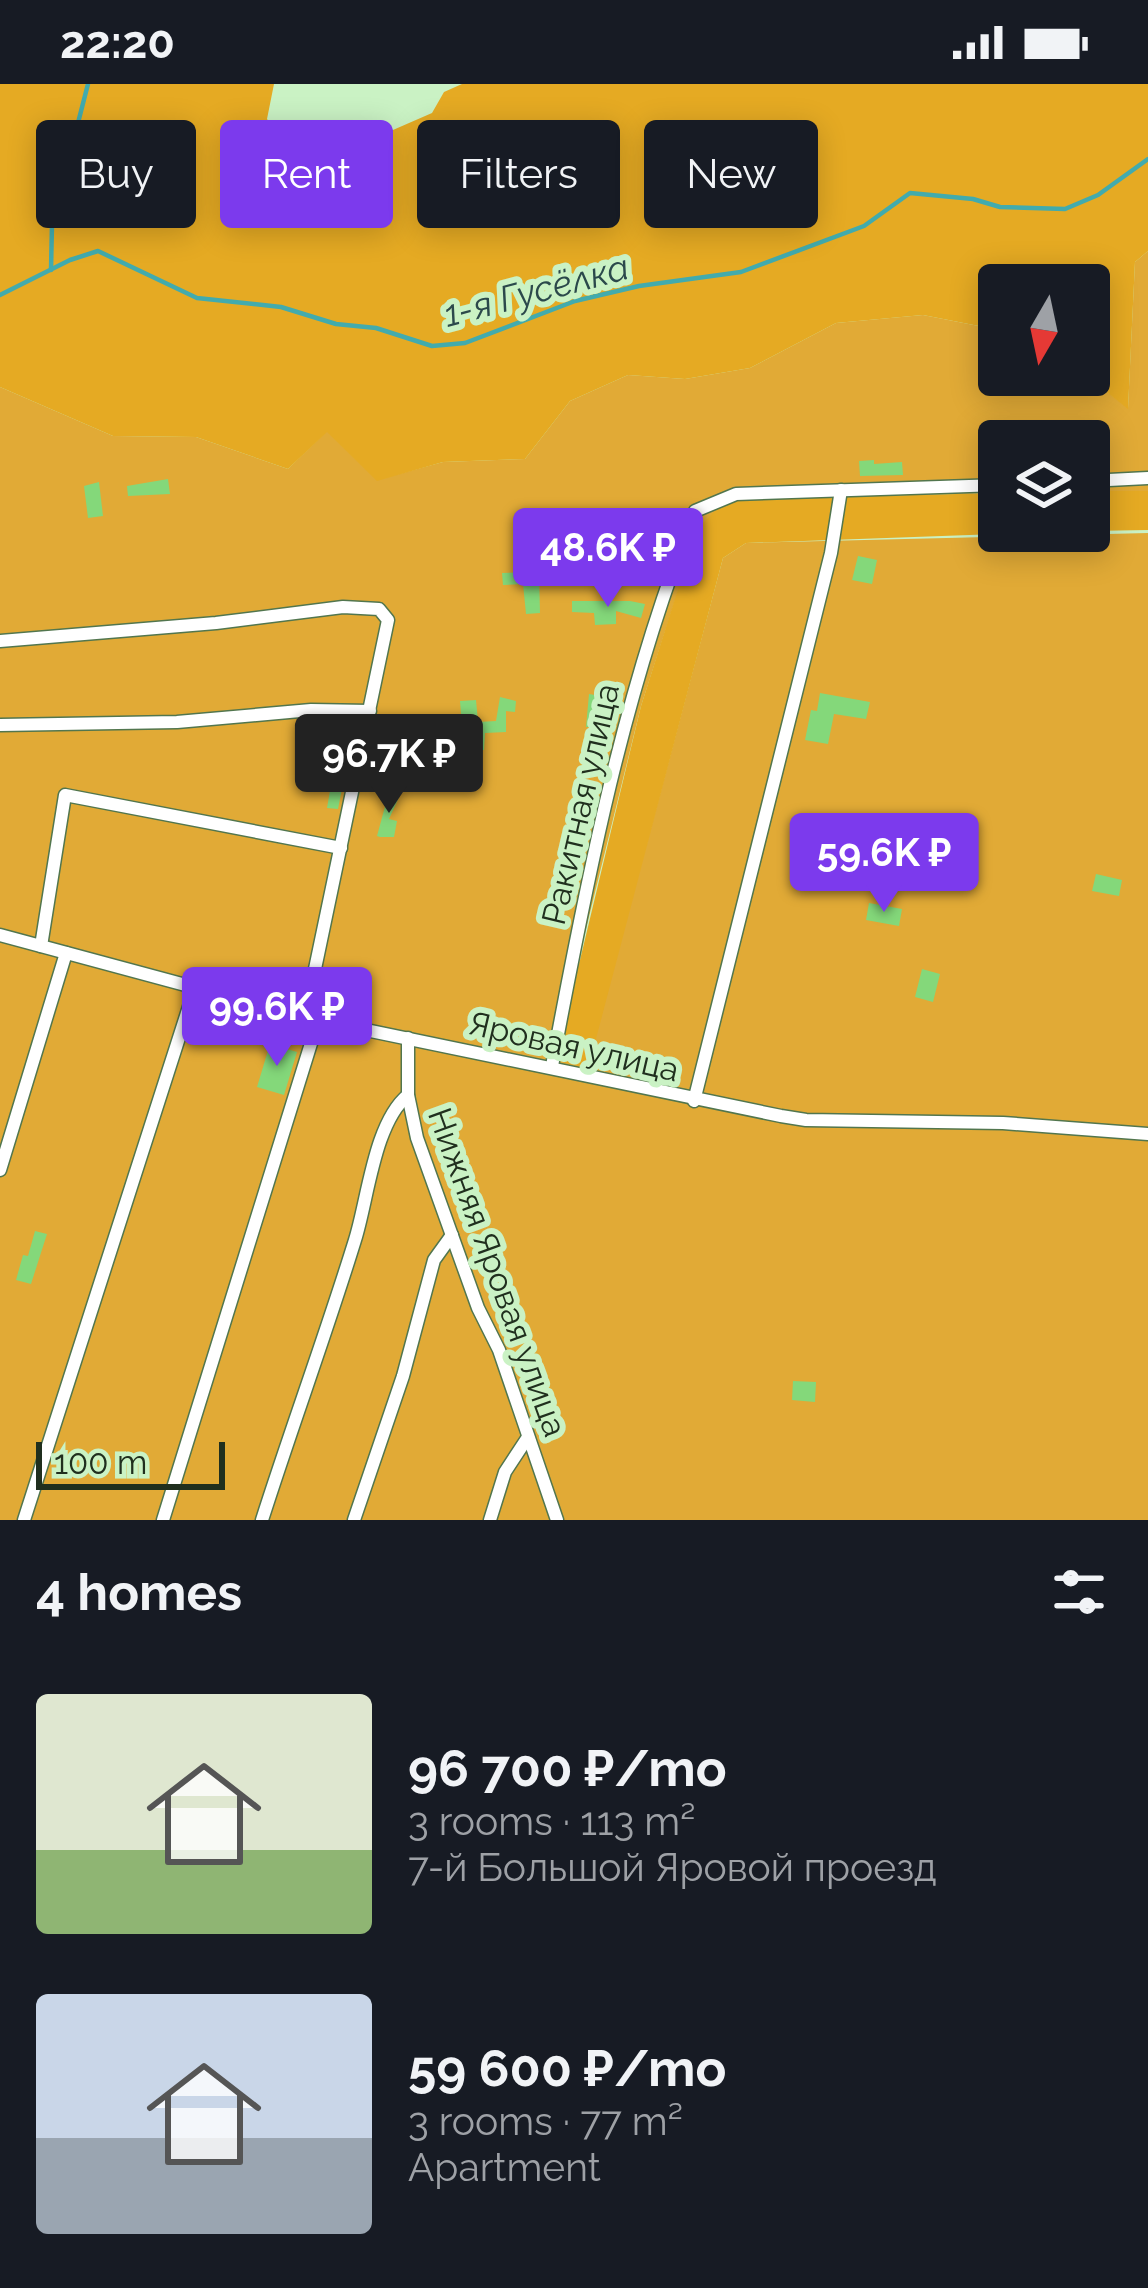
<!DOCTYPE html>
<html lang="en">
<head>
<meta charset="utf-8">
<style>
  body { margin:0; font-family:Raleway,sans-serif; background:#20242c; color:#f1f3f6; height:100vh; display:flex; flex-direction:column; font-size:45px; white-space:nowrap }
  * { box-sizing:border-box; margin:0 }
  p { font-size:39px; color:#9ea1a6 }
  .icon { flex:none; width:66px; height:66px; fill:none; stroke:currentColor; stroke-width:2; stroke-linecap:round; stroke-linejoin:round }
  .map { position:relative; height:1436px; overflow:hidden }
  .sheet { display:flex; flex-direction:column; background:#171b24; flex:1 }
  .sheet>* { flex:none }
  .hud { position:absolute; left:36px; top:36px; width:1077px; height:108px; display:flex; gap:24px }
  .needle { width:78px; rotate:189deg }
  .buttons { position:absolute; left:978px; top:180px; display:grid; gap:24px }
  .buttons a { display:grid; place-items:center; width:132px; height:132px; border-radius:12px; background:#171b24; box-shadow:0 6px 30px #0003; font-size:60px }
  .scale { position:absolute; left:36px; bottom:30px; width:189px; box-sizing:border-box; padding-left:12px; border:6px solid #202f1e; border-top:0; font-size:33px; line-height:42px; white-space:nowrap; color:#202f1e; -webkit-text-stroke:9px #caf2c4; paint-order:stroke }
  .price { position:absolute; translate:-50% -102px; padding:0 27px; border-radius:12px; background:#7c3aed; color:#fff; font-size:39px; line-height:78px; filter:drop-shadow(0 3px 6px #0008) }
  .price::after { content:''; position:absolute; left:50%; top:72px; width:36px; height:27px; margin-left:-18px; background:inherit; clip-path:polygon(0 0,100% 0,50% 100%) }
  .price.active { background:#222; color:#fff }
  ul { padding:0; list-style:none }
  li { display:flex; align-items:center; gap:36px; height:300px; padding:0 36px }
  li span { display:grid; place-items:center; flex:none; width:336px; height:240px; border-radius:12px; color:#555 }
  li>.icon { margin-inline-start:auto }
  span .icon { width:144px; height:144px; fill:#fffc; stroke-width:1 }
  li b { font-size:51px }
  h2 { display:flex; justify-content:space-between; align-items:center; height:144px; padding:0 36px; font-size:51px }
  .pill { padding:0 42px; border-radius:12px; background:#171b24; box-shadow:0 6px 30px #0003; font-size:42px; line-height:108px }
  .pill.active { background:#7c3aed; color:#fff }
  .status { display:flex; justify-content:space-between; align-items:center; height:84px; padding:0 60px; background:#171b24; direction:ltr }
  .status svg { height:33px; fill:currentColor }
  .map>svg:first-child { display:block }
</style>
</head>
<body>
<div class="status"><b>22:20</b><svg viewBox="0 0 49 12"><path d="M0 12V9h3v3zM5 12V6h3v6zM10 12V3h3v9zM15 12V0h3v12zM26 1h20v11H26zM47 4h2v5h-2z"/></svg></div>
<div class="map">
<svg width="1148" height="1436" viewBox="0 0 1148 1436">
  <rect width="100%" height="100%" fill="#caf2c4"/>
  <path fill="#e1aa36" d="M 1148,167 L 1148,407 L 1089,407 L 1089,357 L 999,357 L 999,409 L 739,415 L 698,445 L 641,622 L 579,873 L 587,984 L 723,474 L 746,459 L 1148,449 L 1148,1436 L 0,1436 L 0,303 L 113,352 L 196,353 L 288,385 L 327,347 L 377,396 L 443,378 L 525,375 L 570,317 L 628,291 L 685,295 L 750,284 L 836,239 L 923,231 L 999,246 L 999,291 L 1085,291 L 1128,324 L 1135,178 Z"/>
  <g fill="#e5aa23">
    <path d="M 0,0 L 274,0 L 267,35 L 301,86 L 432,29 L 444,8 L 462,0 L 1148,0 L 1148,167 L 1135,178 L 1128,325 L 1085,291 L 1089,291 L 1089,201 L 999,201 L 999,246 L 923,231 L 836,239 L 750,284 L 685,295 L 628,291 L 570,317 L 525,375 L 443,378 L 377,397 L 327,348 L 288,385 L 196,353 L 113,352 L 0,303 Z"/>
    <path d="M 1089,407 L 1148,407 L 1148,446 L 1089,447 Z"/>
    <path d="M 999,409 L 999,447 L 1078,447 L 746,459 L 723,474 L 588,985 L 556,976 L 641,622 L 697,445 L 719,423 L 739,415 Z"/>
  </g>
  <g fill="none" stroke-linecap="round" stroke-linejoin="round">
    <g stroke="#42abad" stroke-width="4.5">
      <path d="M 51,186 L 52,140 L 88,0"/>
      <path d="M 0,211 L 70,176 L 98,167 L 197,214 L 281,223 L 336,240 L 376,244 L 432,262 L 465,259 L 575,217 L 639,202 L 741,188 L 864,142 L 910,109 L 973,115 L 1000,123 L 1065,125 L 1098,111 L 1148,75"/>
    </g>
  </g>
  <g fill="#84d87a">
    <path d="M 874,376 L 874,380 L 902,378 L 903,391 L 860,392 L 859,377 Z"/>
    <path d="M 168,395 L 170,410 L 128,412 L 127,402 Z"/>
    <path d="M 99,398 L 103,432 L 88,434 L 84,402 Z"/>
    <path d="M 858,472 L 877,476 L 872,500 L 852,496 Z"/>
    <path d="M 539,488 L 540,529 L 526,530 L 523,500 L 503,501 L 502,489 Z"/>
    <path d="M 572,517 L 630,517 L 645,520 L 641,534 L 616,527 L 616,540 L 595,541 L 594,529 L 572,528 Z"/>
    <path d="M 820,609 L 870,618 L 866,635 L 834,630 L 828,660 L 805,656 L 811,626 L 817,627 Z"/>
    <path d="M 589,610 L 601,612 L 598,629 L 607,629 L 607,643 L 586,643 Z"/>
    <path d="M 500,613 L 516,617 L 515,628 L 506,627 L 506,648 L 485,649 L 484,666 L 466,665 L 466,630 L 461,630 L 460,617 L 476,616 L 478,638 L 496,637 Z"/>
    <path d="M 335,678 L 347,679 L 338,725 L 327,724 Z"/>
    <path d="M 390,704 L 401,709 L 389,735 L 397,737 L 394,753 L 380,753 L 377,752 Z"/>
    <path d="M 1096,790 L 1122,796 L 1119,812 L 1092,807 Z"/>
    <path d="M 869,819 L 902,825 L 899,842 L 866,836 Z"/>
    <path d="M 922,885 L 940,890 L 933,918 L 915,913 Z"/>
    <path d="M 270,960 L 297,968 L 284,1011 L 257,1003 Z"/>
    <path d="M 35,1147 L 47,1150 L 31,1200 L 16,1196 L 23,1171 L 28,1172 Z"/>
    <path d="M 793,1297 L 816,1298 L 815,1318 L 792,1316 Z"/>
  </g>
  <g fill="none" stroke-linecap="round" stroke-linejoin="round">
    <g stroke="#52764e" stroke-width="15">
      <g id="street">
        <path d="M 1089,397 L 1148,394"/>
        <path d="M 0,557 L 216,539 L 343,523 L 379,525 L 388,536 L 311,904 L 308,934 L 313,953 L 163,1436"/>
        <path d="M 0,641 L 177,638 L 311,626 L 370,627"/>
        <path d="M 0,851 L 308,934 L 781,1032 L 806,1036 L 1003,1039 L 1148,1050"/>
        <path d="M 41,862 L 65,711 L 341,764"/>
        <path d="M 408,954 L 408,1011 L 417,1054 L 478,1224 L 499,1266 L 557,1436"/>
        <path d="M 552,982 C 587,794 624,605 695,427 L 736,410 L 999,401"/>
        <path d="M 694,1017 L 831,469 L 841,406"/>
        <path d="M 0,1086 L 66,869"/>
        <path d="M 24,1436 L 195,904"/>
        <path d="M 262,1436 C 292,1342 326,1250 355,1156 C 368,1115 374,1039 408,1011"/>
        <path d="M 354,1436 L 403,1292 L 434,1176 L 452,1151"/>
        <path d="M 490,1436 L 505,1388 L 528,1353"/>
      </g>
    </g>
    <use href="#street" stroke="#fff" stroke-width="12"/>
  </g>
  <g text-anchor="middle" stroke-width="12" stroke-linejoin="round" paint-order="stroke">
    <g font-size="33" fill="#202f1e" stroke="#caf2c4">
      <text transform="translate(580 720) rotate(-77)" y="12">Ракитная улица</text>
      <text transform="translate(574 962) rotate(13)" y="12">Яровая улица</text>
      <text transform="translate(498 1188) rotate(70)" y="12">Нижняя Яровая улица</text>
    </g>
    <g font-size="36" font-style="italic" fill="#2b494b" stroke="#caf2c4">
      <text transform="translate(536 206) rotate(-15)" y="13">1-я Гусёлка</text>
    </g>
  </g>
</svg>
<div class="buttons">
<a><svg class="needle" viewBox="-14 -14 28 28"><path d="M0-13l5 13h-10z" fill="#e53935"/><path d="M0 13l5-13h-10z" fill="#9ea1a6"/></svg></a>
<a><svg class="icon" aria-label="layers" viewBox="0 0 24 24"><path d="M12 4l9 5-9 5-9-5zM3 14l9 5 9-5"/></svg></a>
</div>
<div class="scale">100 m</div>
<b class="price" style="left:608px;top:526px">48.6K ₽</b>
<b class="price active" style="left:389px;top:732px">96.7K ₽</b>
<b class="price" style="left:884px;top:831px">59.6K ₽</b>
<b class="price" style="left:277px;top:985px">99.6K ₽</b>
<div class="hud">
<a class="pill">Buy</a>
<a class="pill active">Rent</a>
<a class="pill">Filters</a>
<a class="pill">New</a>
</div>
</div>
<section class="sheet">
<h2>4 homes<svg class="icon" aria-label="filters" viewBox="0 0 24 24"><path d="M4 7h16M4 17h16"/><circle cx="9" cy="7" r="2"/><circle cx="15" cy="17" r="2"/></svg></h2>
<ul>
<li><span style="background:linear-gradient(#dfe7d0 65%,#8fb573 0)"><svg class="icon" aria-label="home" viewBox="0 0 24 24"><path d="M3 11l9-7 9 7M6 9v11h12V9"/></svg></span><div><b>96 700 ₽/mo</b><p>3 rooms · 113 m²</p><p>7-й Большой Яровой проезд</p></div></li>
<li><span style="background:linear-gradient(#c9d6e8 60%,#9aa5b1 0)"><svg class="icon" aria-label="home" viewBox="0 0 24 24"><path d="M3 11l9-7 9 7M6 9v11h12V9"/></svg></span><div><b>59 600 ₽/mo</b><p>3 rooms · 77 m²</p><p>Apartment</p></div></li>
</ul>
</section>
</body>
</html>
